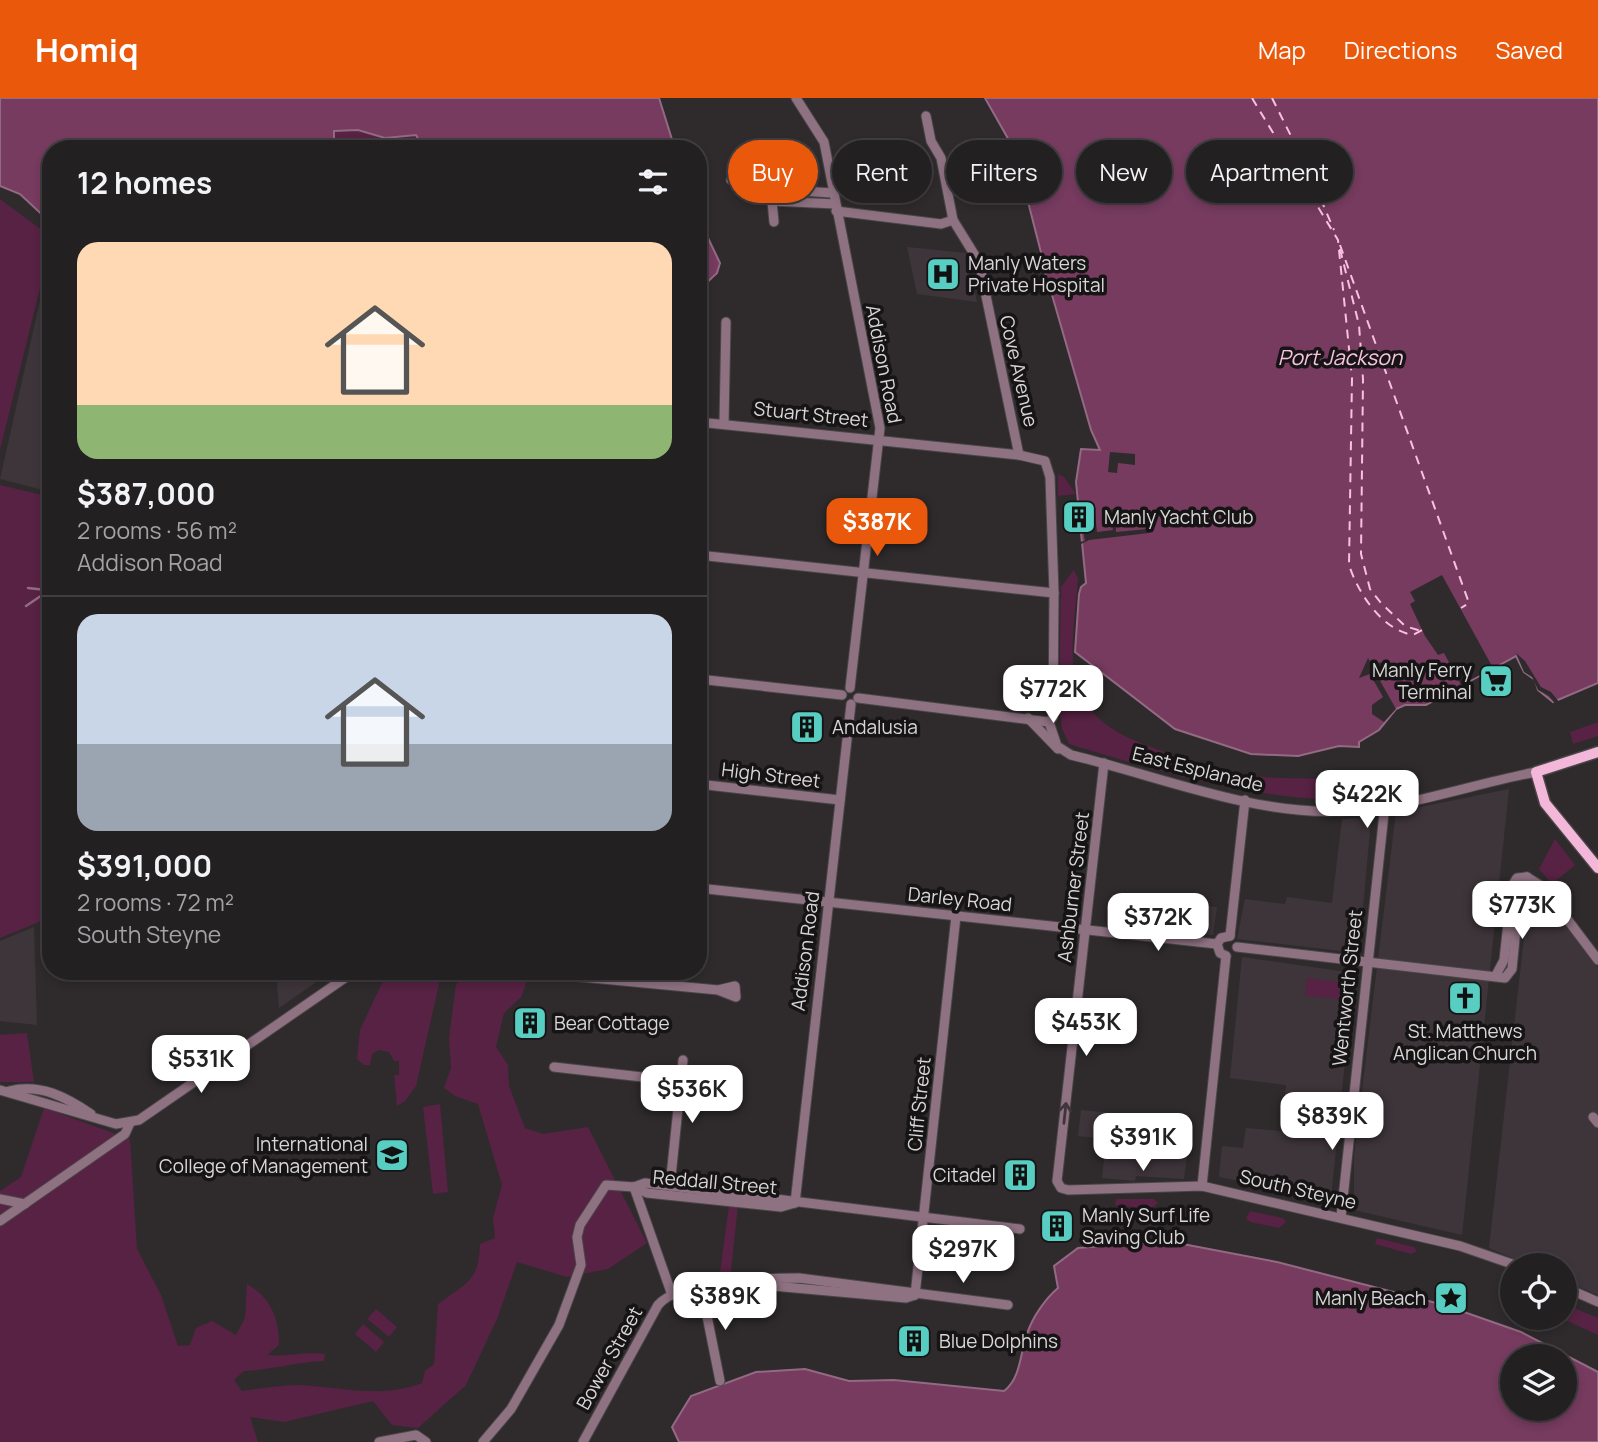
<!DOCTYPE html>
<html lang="en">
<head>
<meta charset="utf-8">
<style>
  body { margin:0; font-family:Manrope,sans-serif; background:#2f2d2f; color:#f1f3f6; height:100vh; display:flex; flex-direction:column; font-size:26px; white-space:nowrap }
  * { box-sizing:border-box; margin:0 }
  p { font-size:23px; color:#a3a3a5 }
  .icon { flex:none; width:38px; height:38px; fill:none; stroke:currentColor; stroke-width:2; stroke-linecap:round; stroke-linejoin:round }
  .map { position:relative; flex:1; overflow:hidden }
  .sheet { position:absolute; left:42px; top:42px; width:665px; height:840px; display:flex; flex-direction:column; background:#232022; border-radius:28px; box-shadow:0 4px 10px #0003,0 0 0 2px #403e40 }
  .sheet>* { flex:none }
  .top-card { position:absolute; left:728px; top:42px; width:665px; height:63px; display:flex; gap:14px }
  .tools { position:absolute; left:1500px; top:1155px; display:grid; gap:14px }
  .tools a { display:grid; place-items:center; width:77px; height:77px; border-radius:50%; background:#232022; box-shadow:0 4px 10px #0003,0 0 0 2px #403e40; font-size:35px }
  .price { position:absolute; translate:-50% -60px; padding:0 16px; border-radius:14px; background:#fff; color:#222; font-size:23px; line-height:46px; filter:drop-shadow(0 2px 4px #0008) }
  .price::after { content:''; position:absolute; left:50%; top:42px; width:21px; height:16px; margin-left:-10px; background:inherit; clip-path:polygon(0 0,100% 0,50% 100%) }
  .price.on { background:#ea580c; color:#fff }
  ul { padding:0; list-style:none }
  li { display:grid; align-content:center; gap:14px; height:371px; padding:0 35px }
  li+li { border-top:2px solid #403e40 }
  li span { display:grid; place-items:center; height:217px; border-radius:21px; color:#555 }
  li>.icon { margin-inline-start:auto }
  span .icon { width:126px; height:126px; fill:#fffc; stroke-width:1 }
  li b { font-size:30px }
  h2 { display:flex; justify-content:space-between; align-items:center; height:84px; padding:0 35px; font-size:30px }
  .chip { padding:0 24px; border-radius:32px; background:#232022; box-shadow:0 4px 10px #0003,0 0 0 2px #403e40; font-size:24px; line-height:63px }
  .chip.on { background:#ea580c; color:#fff }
  header { display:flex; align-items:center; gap:42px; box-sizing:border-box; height:98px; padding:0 35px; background:#ea580c; color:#fff }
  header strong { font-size:33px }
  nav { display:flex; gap:38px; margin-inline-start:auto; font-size:24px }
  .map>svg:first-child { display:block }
</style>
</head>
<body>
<header>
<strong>Homiq</strong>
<nav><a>Map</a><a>Directions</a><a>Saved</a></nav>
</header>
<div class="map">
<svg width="1598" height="1344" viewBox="0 0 1598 1344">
  <rect width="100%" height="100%" fill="#2f2b2d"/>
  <g fill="#3e353a">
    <path d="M 907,149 L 966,155 L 977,204 L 917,196 Z"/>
    <path d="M 40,203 L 51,206 L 51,394 L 0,381 Z"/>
    <path d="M 1509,691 L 1462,1137 L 1354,1112 L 1354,1058 L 1396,714 Z"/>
    <path d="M 1371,720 L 1359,855 L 1237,841 L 1245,801 L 1285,806 L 1287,799 L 1332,805 L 1342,721 Z"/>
    <path d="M 1539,790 L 1598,870 L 1598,1197 L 1565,1183 L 1564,1167 L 1529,1167 L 1489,1150 L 1529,796 Z"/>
    <path d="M 1176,805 L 1217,809 L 1213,837 L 1174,834 Z"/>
    <path d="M 34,829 L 37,927 L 0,923 L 0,843 Z"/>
    <path d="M 1242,859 L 1354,875 L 1331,1100 L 1219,1079 L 1222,1048 L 1243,1050 L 1246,1030 L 1281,1033 L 1286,987 L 1230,980 Z"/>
    <path d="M 276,873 L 332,873 L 279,910 Z"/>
    <path d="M 1081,1012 L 1133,1017 L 1132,1035 L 1189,1043 L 1184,1081 L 1136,1078 L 1135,1083 L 1102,1080 L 1106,1041 L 1078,1038 Z"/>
  </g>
  <g fill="#572243">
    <path d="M 358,32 L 385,40 L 416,37 L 424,51 L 334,51 L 334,33 Z"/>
    <path d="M 0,101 L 51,139 L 51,188 L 41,186 L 0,352 Z"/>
    <path d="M 1058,376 L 1064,379 L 1076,396 L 1058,398 Z"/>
    <path d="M 0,387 L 51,399 L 51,819 L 0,840 Z"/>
    <path d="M 1074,472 L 1078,481 C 1072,556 1056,610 1138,644 C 1160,653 1183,659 1202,670 L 1205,668 C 1254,686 1312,677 1366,683 L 1370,697 C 1357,706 1332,702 1317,701 C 1231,695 1151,671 1069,646 L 1062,631 L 1059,607 L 1061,489 Z"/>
    <path d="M 1598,624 L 1598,638 L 1573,646 L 1570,634 Z"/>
    <path d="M 1555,741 L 1575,767 L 1552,786 L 1539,771 Z"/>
    <path d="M 383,873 L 442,873 L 416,988 L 405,1003 L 397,1008 L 394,977 L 399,977 L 399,963 L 394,963 L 389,954 L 379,952 L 372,956 L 370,967 L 364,967 L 357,961 L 360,932 L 383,883 Z"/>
    <path d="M 470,873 L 496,883 L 506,873 L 516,873 L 528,880 L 521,899 L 504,915 L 496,949 L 508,967 L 509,988 L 525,1030 L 543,1036 L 588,1029 L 647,1145 L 608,1171 L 567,1179 L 517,1164 L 497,1221 L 466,1287 L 418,1330 L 392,1327 L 373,1303 L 284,1324 L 250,1319 L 258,1344 L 0,1344 L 0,1093 L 21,1079 L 44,1010 L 130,1041 L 137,1151 L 161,1197 L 178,1248 L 190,1247 L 196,1230 L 212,1223 L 236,1237 L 245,1220 L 247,1186 C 271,1200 279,1220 279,1247 L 267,1257 C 287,1259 305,1253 325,1256 L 324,1263 C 296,1264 271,1272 244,1273 L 234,1282 L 242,1293 C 259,1291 279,1287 297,1287 C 341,1289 380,1301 422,1285 L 425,1273 L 434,1266 L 438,1206 C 466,1185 479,1184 480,1146 L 495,1140 L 493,1120 L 502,1087 L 478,1006 L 455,998 L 444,990 L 451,970 L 449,940 L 456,886 Z"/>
    <path d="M 1307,880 L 1342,884 L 1340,901 L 1305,898 Z"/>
    <path d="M 27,935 L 34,984 L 0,984 L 0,937 Z"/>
    <path d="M 440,1006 L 448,1094 L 433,1096 L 423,1009 Z"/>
    <path d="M 1116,1101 L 1154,1101 L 1158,1105 L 1151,1111 L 1115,1107 Z"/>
    <path d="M 729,1107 L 738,1108 L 730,1181 L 719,1182 Z"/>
    <path d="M 1250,1113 L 1283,1120 L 1286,1124 L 1279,1130 L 1250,1124 L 1246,1120 Z"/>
    <path d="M 1377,1140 L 1414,1149 L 1417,1153 L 1411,1156 L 1375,1146 Z"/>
    <path d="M 1567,1207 L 1598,1220 L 1598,1237 L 1561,1220 L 1564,1220 Z"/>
    <path d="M 376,1211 L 397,1229 L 389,1239 L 367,1221 Z"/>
    <path d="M 363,1226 L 384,1244 L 376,1254 L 355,1236 Z"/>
  </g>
  <g fill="#763b5f" stroke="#936a83" stroke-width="2" fill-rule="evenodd">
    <path d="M 0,0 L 659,0 L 675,51 L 424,51 L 416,37 L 385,40 L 358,32 L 334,33 L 334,51 L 51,51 L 51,125 L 20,96 L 0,88 Z"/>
    <path d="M 985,0 L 1598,0 L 1598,585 L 1553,604 L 1538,592 L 1535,582 L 1524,574 L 1516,558 L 1426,607 L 1405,607 L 1396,611 L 1379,632 L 1359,644 L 1359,649 L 1339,648 L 1298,658 L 1251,656 L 1175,631 L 1075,554 L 1079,496 L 1081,489 L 1086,485 L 1076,384 L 1081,351 L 1100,352 L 1091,332 L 1048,183 L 1044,180 L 1046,174 L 1015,53 Z"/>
    <path d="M 698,119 L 720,165 L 717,175 L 698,193 Z"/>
    <path d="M 1167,1143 L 1277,1164 L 1444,1207 L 1521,1234 L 1598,1274 L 1598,1344 L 679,1344 L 672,1329 L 691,1298 L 756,1274 L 805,1271 L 849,1283 L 894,1282 L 1004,1293 C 1021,1280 1020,1255 1027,1236 C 1032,1220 1045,1201 1058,1190 L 1054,1168 L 1078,1150 ZM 1512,1258 L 1564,1258 L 1564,1311 L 1512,1311 Z"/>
  </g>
  <g fill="#2f2b2d">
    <path d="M 1110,354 L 1135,356 L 1135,367 L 1118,365 L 1117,375 L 1108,374 Z"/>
    <path d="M 1094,405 L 1097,434 L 1113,432 L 1110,412 L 1115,410 L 1116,434 L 1148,431 L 1149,435 L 1089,442 L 1079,447 L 1079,444 L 1085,443 L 1083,431 L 1088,430 L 1085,406 Z"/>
    <path d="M 1442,477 L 1493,570 L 1461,587 L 1444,555 L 1438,557 L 1425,538 L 1410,506 L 1415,503 L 1410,494 Z"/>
    <path d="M 1516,555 L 1525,563 L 1541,589 L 1551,594 L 1560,605 L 1556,607 L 1549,598 L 1538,592 L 1532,579 L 1524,574 Z"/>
    <path d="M 1368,560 L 1373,568 L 1381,564 L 1388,576 L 1379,581 L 1396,611 L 1384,624 L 1372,616 L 1372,607 L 1383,599 L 1370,576 L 1359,580 Z"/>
  </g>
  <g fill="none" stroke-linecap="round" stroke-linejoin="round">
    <g stroke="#936a83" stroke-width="2.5">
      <path d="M 28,490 L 46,492"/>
      <path d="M 26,508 L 51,491"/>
    </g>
    <g stroke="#f9c1e0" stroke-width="2" stroke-dasharray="9 7" stroke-linecap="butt">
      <path d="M 1252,0 L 1338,142 L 1352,280 L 1349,467 C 1358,495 1382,532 1413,537 L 1422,532"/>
      <path d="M 1272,0 L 1310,76 L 1334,132"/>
      <path d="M 1340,147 L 1469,505 L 1461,510"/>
      <path d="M 1340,151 L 1359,227 L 1363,281 L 1361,456 L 1370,491 L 1381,505 L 1405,528 L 1421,533"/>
    </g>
    <g stroke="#4a4648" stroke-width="11">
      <g id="minor">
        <path d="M 796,0 L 824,44 L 880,330 L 850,590"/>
        <path d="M 731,82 L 770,91 L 833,95"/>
        <path d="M 836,113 L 941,126 L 953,122 L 941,60 L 931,43 L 926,18"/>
        <path d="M 953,122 L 979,164 L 1019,357"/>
        <path d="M 774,124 L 772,103 L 835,106"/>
        <path d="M 698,324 L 1019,357 L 1045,363 L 1050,379 L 1054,495 L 1053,619 L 1049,624 L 1057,648 L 1071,657 C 1155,677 1256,718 1342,713 C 1407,710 1472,686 1536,674"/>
        <path d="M 724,325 L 726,224"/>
        <path d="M 698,457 L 1054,495"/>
        <path d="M 698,581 L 842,597"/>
        <path d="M 858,600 L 1049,624"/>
        <path d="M 1028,620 L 1058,651"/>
        <path d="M 1104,665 L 1057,1083 L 1061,1090 L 1068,1092 L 1202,1088 L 1460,1148 L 1515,1167"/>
        <path d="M 698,686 L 840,702"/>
        <path d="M 1527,779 L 1543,789 L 1598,862"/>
        <path d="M 698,790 L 1217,846"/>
        <path d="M 1230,838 L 1245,702"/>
        <path d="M 1237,849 L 1505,880 L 1512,871 L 1520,790 L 1527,779"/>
        <path d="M 1226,858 L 1220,855 L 1217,846 L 1221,840 L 1230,838"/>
        <path d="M 550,876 L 718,892 L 735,888 L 736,899 L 718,892"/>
        <path d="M 1496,877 L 1504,862 L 1512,788 L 1517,780 L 1527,779"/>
        <path d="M 554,969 L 651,980 L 682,978"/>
        <path d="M 0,992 L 116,1026 L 139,1022 L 355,873"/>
        <path d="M 9,993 C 40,985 66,999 91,1016"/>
        <path d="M 1593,1019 L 1598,1025"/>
        <path d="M 670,1088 L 683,962"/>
        <path d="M 1202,1088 L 1226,858"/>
        <path d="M 634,1089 L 645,1085 L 1020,1131"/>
        <path d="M 634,1089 L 672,1197"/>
        <path d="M 0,1101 L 25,1106"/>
        <path d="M 795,1105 L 851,606"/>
        <path d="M 1341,1119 L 1385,706"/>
        <path d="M 0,1123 L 125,1036 L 130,1025"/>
        <path d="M 1564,1189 L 1598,1204"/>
        <path d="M 702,1193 L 720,1283"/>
        <path d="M 684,1197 L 773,1188 L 906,1200 L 915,1197"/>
        <path d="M 915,1197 L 956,818"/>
        <path d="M 379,1344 L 416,1337 L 426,1344"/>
        <path d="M 483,1344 L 511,1311 L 559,1227 L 581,1167 L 577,1139 L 580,1127 L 606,1087 L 634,1089 L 647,1095 L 781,1109 L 795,1105"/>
        <path d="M 583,1344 L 658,1207 C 679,1182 767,1180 799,1180 L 1008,1207"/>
      </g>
    </g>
    <g stroke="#4a4648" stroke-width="13">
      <path id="major" d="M 1598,654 L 1536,674 L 1545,705 L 1598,770"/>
    </g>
    <use href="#minor" stroke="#8f7282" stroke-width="9"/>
    <use href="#major" stroke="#f3b8d9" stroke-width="10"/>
  </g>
  <defs><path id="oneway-shaft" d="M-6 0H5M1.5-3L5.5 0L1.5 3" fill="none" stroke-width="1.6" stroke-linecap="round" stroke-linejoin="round" transform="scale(1.75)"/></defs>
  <use stroke="#40353b" href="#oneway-shaft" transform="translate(1065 1015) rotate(-84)"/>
  <defs>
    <g id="hospital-square" transform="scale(1.75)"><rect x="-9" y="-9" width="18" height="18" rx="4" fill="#57cec1" stroke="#161415"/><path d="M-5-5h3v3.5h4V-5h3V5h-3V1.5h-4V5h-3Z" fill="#111"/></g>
    <g id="building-square" transform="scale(1.75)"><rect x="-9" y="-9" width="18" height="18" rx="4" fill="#57cec1" stroke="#161415"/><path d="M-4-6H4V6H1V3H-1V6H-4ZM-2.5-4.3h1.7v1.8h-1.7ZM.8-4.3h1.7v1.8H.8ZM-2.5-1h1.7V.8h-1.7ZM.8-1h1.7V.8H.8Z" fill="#111"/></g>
    <g id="supermarket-square" transform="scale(1.75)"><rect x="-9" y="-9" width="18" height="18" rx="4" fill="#57cec1" stroke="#161415"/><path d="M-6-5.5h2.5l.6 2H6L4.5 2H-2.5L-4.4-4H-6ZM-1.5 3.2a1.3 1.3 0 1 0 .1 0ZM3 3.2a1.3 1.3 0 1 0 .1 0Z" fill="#111"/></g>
    <g id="church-square" transform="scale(1.75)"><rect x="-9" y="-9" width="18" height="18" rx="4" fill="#57cec1" stroke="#161415"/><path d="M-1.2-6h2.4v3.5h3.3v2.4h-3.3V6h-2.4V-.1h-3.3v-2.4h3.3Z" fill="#111"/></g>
    <g id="university-square" transform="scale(1.75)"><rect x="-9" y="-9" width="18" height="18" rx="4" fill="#57cec1" stroke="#161415"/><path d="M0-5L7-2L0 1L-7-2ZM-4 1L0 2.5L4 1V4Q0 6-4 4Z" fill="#111"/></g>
    <g id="sight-square" transform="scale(1.75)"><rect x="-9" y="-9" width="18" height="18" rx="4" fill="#57cec1" stroke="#161415"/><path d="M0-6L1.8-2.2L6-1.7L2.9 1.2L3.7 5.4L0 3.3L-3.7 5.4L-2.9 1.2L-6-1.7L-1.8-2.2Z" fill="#111"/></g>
  </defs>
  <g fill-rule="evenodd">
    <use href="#hospital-square" x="943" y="176"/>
    <use href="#building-square" x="1079" y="419"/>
    <use href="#supermarket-square" x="1496" y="583"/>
    <use href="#building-square" x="807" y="629"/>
    <use href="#church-square" x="1465" y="900"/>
    <use href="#building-square" x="530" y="925"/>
    <use href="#university-square" x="392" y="1057"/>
    <use href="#building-square" x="1020" y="1077"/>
    <use href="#building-square" x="1057" y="1128"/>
    <use href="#sight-square" x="1451" y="1200"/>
    <use href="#building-square" x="914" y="1243"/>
  </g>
  <g text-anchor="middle" stroke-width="7" stroke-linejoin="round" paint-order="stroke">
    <g font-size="19" fill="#d8d6d7" stroke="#161415" text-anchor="start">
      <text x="968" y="172">Manly Waters<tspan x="968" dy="22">Private Hospital</tspan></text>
      <text x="1104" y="426">Manly Yacht Club</text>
      <text x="1472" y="579" text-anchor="end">Manly Ferry<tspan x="1472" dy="22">Terminal</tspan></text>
      <text x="832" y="636">Andalusia</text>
      <text x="554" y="932">Bear Cottage</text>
      <text x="1465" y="940" text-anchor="middle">St. Matthews<tspan x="1465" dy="22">Anglican Church</tspan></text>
      <text x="368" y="1053" text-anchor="end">International<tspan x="368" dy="22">College of Management</tspan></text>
      <text x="996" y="1084" text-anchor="end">Citadel</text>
      <text x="1082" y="1124">Manly Surf Life<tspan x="1082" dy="22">Saving Club</tspan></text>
      <text x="1426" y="1207" text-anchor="end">Manly Beach</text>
      <text x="939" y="1250">Blue Dolphins</text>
    </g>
    <g font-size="19" fill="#d8d6d7" stroke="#161415">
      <text transform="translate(884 266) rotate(79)" y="7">Addison Road</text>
      <text transform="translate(1019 273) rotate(77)" y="7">Cove Avenue</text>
      <text transform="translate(811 316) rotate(6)" y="7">Stuart Street</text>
      <text transform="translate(1198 671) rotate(14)" y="7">East Esplanade</text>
      <text transform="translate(771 677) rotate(7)" y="7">High Street</text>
      <text transform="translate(1073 789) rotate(-83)" y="7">Ashburner Street</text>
      <text transform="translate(960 801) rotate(6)" y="7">Darley Road</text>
      <text transform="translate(805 853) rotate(-83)" y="7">Addison Road</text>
      <text transform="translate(1347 890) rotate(-84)" y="7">Wentworth Street</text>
      <text transform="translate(919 1006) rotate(-84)" y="7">Cliff Street</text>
      <text transform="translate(715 1084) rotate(5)" y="7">Reddall Street</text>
      <text transform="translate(1298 1091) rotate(13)" y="7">South Steyne</text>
      <text transform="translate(609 1260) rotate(-61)" y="7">Bower Street</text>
    </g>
    <g font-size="21" font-style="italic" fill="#f9c1e0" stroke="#161415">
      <text x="1340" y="267">Port Jackson</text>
    </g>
  </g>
</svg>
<div class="tools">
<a><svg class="icon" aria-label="locate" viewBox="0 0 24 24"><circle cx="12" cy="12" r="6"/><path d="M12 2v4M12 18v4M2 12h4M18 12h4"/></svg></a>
<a><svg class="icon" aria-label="layers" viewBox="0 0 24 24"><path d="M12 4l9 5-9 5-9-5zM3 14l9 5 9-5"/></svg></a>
</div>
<b class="price on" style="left:877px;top:460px">$387K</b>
<b class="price" style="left:1053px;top:627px">$772K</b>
<b class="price" style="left:1367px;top:732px">$422K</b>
<b class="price" style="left:1522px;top:843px">$773K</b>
<b class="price" style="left:1158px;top:855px">$372K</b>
<b class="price" style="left:1086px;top:960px">$453K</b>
<b class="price" style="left:201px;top:997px">$531K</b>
<b class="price" style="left:692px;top:1027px">$536K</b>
<b class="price" style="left:1332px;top:1054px">$839K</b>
<b class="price" style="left:1143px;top:1075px">$391K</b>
<b class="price" style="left:963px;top:1187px">$297K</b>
<b class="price" style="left:725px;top:1234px">$389K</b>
<div class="top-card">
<a class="chip on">Buy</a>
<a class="chip">Rent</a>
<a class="chip">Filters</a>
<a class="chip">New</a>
<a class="chip">Apartment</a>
</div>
<section class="sheet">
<h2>12 homes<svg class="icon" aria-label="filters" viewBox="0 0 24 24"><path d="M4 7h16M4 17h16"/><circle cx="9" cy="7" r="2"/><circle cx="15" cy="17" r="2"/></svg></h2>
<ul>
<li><span style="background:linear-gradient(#ffd9b3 75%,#8fb573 0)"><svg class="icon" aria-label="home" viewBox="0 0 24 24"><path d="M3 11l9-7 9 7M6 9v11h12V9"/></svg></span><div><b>$387,000</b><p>2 rooms · 56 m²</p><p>Addison Road</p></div></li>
<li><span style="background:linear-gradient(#c9d6e8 60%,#9aa5b1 0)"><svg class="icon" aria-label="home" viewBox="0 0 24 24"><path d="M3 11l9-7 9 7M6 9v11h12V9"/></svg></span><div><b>$391,000</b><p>2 rooms · 72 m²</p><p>South Steyne</p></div></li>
</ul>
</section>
</div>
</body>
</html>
